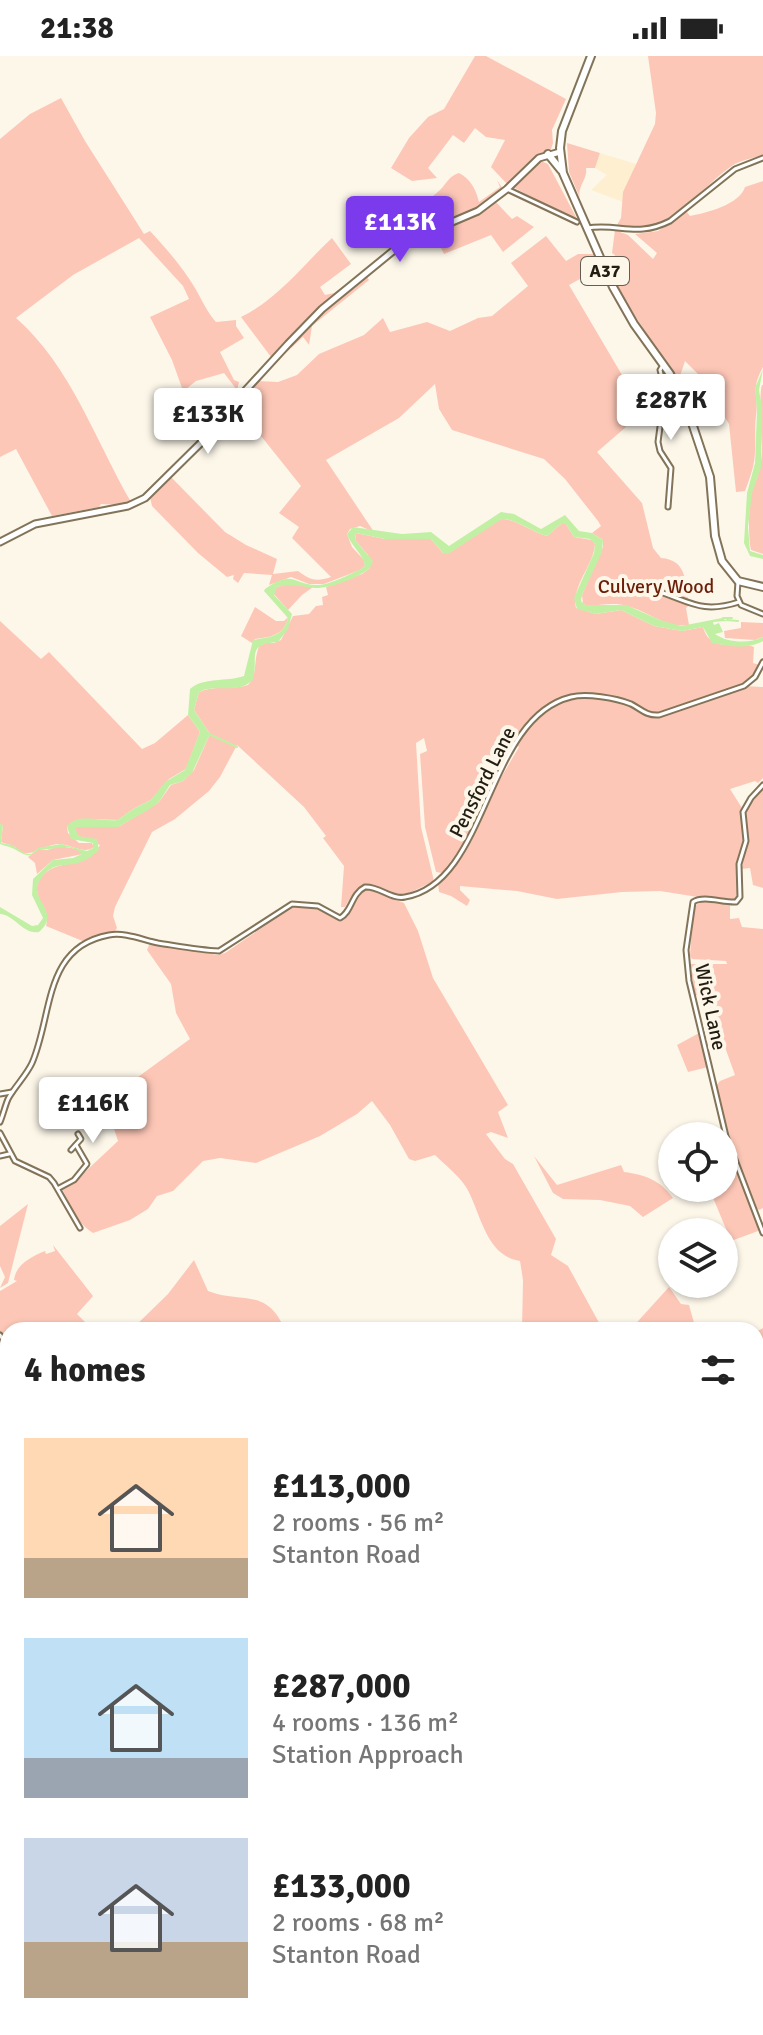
<!DOCTYPE html>
<html lang="en">
<head>
<meta charset="utf-8">
<style>
  body { margin:0; font-family:Signika,sans-serif; background:#f6f6f6; color:#222; height:100vh; display:flex; flex-direction:column; font-size:30px; white-space:nowrap }
  * { box-sizing:border-box; margin:0 }
  p { font-size:26px; color:#767676 }
  .icon { flex:none; width:44px; height:44px; fill:none; stroke:currentColor; stroke-width:2; stroke-linecap:round; stroke-linejoin:round }
  .map { position:relative; flex:1; overflow:hidden }
  .panel { position:absolute; left:0px; top:1266px; width:764px; height:714px; display:flex; flex-direction:column; background:#fff; border-radius:24px 24px 0 0; box-shadow:0 2px 6px #0004 }
  .panel>* { flex:none }
  .fabs { position:absolute; left:658px; top:1066px; display:grid; gap:16px }
  .fabs a { display:grid; place-items:center; width:80px; height:80px; border-radius:50%; background:#fff; box-shadow:0 2px 6px #0004; font-size:40px }
  .price { position:absolute; translate:-50% -68px; padding:0 18px; border-radius:8px; background:#fff; color:#222; font-size:26px; line-height:52px; filter:drop-shadow(0 2px 4px #0008) }
  .price::after { content:''; position:absolute; left:50%; top:48px; width:24px; height:18px; margin-left:-12px; background:inherit; clip-path:polygon(0 0,100% 0,50% 100%) }
  .price.selected { background:#7c3aed; color:#fff }
  ul { padding:0; list-style:none }
  li { display:flex; align-items:center; gap:24px; height:200px; padding:0 24px }
  li span { display:grid; place-items:center; flex:none; width:224px; height:160px; border-radius:0px; color:#555 }
  li>.icon { margin-inline-start:auto }
  span .icon { width:96px; height:96px; fill:#fffc; stroke-width:1 }
  li b { font-size:34px }
  h2 { display:flex; justify-content:space-between; align-items:center; height:96px; padding:0 24px; font-size:34px }
  .status { display:flex; justify-content:space-between; align-items:center; height:56px; padding:0 40px; background:#fff; direction:ltr }
  .status svg { height:22px; fill:currentColor }
  .map>svg:first-child { display:block }
</style>
</head>
<body>
<div class="status"><b>21:38</b><svg viewBox="0 0 49 12"><path d="M0 12V9h3v3zM5 12V6h3v6zM10 12V3h3v9zM15 12V0h3v12zM26 1h20v11H26zM47 4h2v5h-2z"/></svg></div>
<div class="map">
<svg width="763" height="1979" viewBox="0 0 763 1979">
  <rect width="100%" height="100%" fill="#fdf7ea"/>
  <path fill="#feefd0" d="M 600,97 L 636,108 L 623,146 L 591,134 L 607,119 L 595,112 Z"/>
  <g fill="#fdc7b7">
    <path d="M 475,0 L 486,0 L 566,43 L 552,74 L 553,87 L 551,93 L 537,99 L 507,128 L 491,111 L 505,84 L 486,81 L 475,72 L 464,87 L 453,79 L 428,112 L 437,122 L 412,125 L 391,112 L 409,82 L 428,61 L 444,53 Z"/>
    <path d="M 648,0 L 763,0 L 763,99 C 753,102 742,104 733,109 C 695,135 670,183 617,169 L 621,162 L 623,136 L 655,68 L 656,57 Z"/>
    <path d="M 61,42 L 85,85 L 144,178 L 150,175 C 166,192 183,212 195,232 C 202,244 207,256 216,266 L 236,264 L 236,270 L 244,282 L 220,296 L 234,324 L 239,326 L 237,334 L 224,317 L 196,325 L 186,333 L 182,332 L 172,304 L 150,261 L 189,243 L 183,230 L 139,182 L 73,219 L 16,262 C 71,310 95,384 131,446 L 119,449 L 101,448 L 99,451 L 52,460 L 16,393 L 0,401 L 0,83 L 30,58 Z"/>
    <path d="M 567,87 L 600,97 L 595,112 L 586,112 C 588,123 577,130 580,142 L 569,116 Z"/>
    <path d="M 541,105 L 548,108 L 576,161 L 569,162 L 513,131 Z"/>
    <path d="M 459,117 C 471,123 476,134 479,146 L 500,131 L 497,124 L 503,133 L 478,153 L 419,177 C 418,149 421,151 440,134 C 447,127 449,120 459,117 Z"/>
    <path d="M 763,125 L 763,311 C 750,335 759,338 756,360 C 754,376 757,394 753,411 C 751,419 748,427 745,435 L 736,436 L 729,368 L 699,319 L 685,305 L 678,326 L 624,243 L 610,214 L 615,199 L 612,197 L 615,174 L 628,179 L 653,203 L 657,197 L 635,178 L 658,175 L 686,155 L 690,160 C 707,157 740,148 745,131 Z"/>
    <path d="M 495,145 L 512,163 L 517,160 L 534,171 L 503,196 L 491,179 L 444,198 L 436,182 L 441,173 L 479,158 Z"/>
    <path d="M 546,180 L 566,205 L 578,198 L 594,198 L 600,212 L 569,229 L 625,324 L 626,371 L 597,396 L 642,447 L 653,492 L 661,502 C 688,504 685,527 689,549 L 686,552 L 689,569 C 666,573 648,555 627,550 C 615,546 601,549 588,550 L 583,548 L 582,539 L 603,491 L 603,484 L 592,477 L 601,470 L 598,465 L 565,423 L 544,403 L 452,374 L 439,353 L 435,328 L 399,362 L 326,404 L 374,476 L 360,470 L 350,473 L 347,478 L 352,491 L 364,504 L 365,510 L 360,514 L 324,528 L 309,528 L 291,521 L 269,529 L 272,519 L 244,517 L 238,527 L 233,523 L 234,519 L 227,521 L 198,497 L 152,450 L 150,441 L 170,420 L 225,476 L 246,489 L 277,503 L 273,518 L 298,515 C 310,524 316,526 331,521 L 292,482 L 299,471 L 279,457 L 301,430 L 257,375 L 234,356 L 258,325 L 278,326 L 297,319 L 319,298 L 364,279 L 383,262 L 390,276 L 427,266 L 450,275 L 478,262 L 492,260 L 528,230 L 511,207 Z"/>
    <path d="M 332,182 L 351,208 L 320,231 L 325,239 L 334,237 L 363,215 L 369,224 L 318,265 L 312,270 L 309,289 L 303,281 L 277,305 L 271,301 L 241,261 C 278,243 303,209 332,182 Z"/>
    <path d="M 762,329 L 763,329 L 763,498 L 751,494 C 748,480 748,446 753,432 C 759,418 762,407 762,390 C 761,380 759,335 762,329 Z"/>
    <path d="M 502,463 C 516,463 532,476 547,480 L 561,468 L 566,468 L 574,481 L 592,484 L 595,488 C 594,509 571,530 576,552 L 596,558 L 621,554 L 654,570 L 682,575 L 703,571 C 711,599 738,584 754,591 L 753,607 L 760,609 L 755,620 L 744,630 L 763,631 L 763,722 L 758,727 L 755,725 L 730,733 L 742,752 L 744,784 L 736,815 L 739,840 L 735,844 L 723,845 L 660,835 L 622,836 L 557,843 L 517,835 L 460,830 L 460,834 L 470,844 L 467,850 L 451,840 L 439,836 L 438,826 L 471,786 L 496,730 L 519,691 L 514,688 L 503,699 L 505,704 L 490,731 L 468,782 L 442,817 L 436,816 L 425,771 L 420,698 L 427,695 L 424,682 L 416,687 L 421,771 L 434,825 L 403,840 C 376,830 361,820 345,851 L 341,851 L 344,810 L 323,782 L 326,780 L 304,751 L 237,689 L 220,721 L 209,735 L 175,763 L 152,776 L 115,851 L 113,860 L 117,872 L 115,875 L 85,886 L 46,870 C 51,854 32,841 38,827 C 50,799 87,816 100,789 L 76,779 L 75,771 L 120,770 L 159,746 L 171,729 L 183,725 L 194,714 L 210,678 L 194,654 L 199,636 C 213,629 232,634 248,629 C 259,618 252,601 261,587 L 274,587 L 281,584 L 293,560 L 309,558 L 316,550 L 323,549 L 322,541 L 328,539 L 326,531 L 362,518 L 370,512 L 368,499 L 355,484 L 356,477 L 385,483 L 431,483 L 443,497 C 465,489 480,471 502,463 Z"/>
    <path d="M 289,528 L 313,531 L 302,539 L 288,554 L 273,537 L 277,531 Z"/>
    <path d="M 255,551 L 276,565 L 284,565 L 288,561 C 285,579 271,581 255,583 L 252,587 L 241,580 Z"/>
    <path d="M 0,565 L 41,603 L 49,596 L 142,693 L 155,687 L 188,659 L 200,676 L 186,713 L 169,723 L 151,744 L 133,753 L 118,764 L 84,763 L 67,770 L 68,777 L 79,787 L 92,787 L 94,791 C 84,799 71,788 58,788 C 48,788 31,800 23,797 C 14,794 21,794 13,790 C 9,788 5,788 1,786 L 3,770 L 0,768 Z"/>
    <path d="M 741,566 L 763,567 L 763,581 L 755,584 L 725,582 L 724,575 L 741,572 Z"/>
    <path d="M 763,731 L 763,832 L 753,829 L 750,812 L 742,813 L 747,783 L 745,756 Z"/>
    <path d="M 59,790 L 77,793 L 83,798 L 53,804 L 37,818 L 35,807 L 28,801 L 39,793 L 47,794 Z"/>
    <path d="M 369,833 L 404,847 L 418,875 L 433,922 L 508,1049 L 498,1056 L 508,1082 L 491,1076 L 486,1078 L 505,1103 L 513,1108 L 556,1183 L 551,1199 L 568,1210 L 603,1274 L 522,1274 L 523,1224 L 520,1205 C 485,1200 481,1156 466,1131 C 458,1119 445,1109 435,1099 L 415,1105 L 409,1103 L 390,1069 L 372,1045 L 357,1058 L 320,1080 L 256,1107 L 220,1102 L 203,1105 L 173,1135 L 157,1140 L 148,1153 L 130,1164 L 93,1177 C 75,1165 73,1154 62,1133 L 71,1129 L 118,1085 L 105,1045 L 190,983 L 176,957 L 171,928 L 147,894 L 150,887 L 218,899 L 225,897 L 292,851 L 317,852 L 341,866 C 353,856 353,839 369,833 Z"/>
    <path d="M 703,845 L 730,849 L 730,863 L 739,862 L 742,871 L 763,873 L 763,1152 L 759,1154 L 751,1149 L 759,1172 L 758,1175 L 731,1185 L 709,1132 L 724,1132 L 724,1116 L 739,1110 L 715,1031 L 720,1025 L 735,1019 L 707,941 L 695,939 L 690,908 L 727,908 L 726,905 L 692,903 L 690,900 L 692,865 L 696,849 Z"/>
    <path d="M 701,976 L 708,1011 L 688,1016 L 677,989 Z"/>
    <path d="M 534,1100 L 557,1129 L 621,1109 L 624,1116 C 646,1119 660,1124 673,1142 L 643,1161 L 630,1150 L 600,1144 L 563,1143 L 553,1137 Z"/>
    <path d="M 28,1148 L 8,1227 L 0,1232 L 5,1221 L 0,1210 L 0,1170 Z"/>
    <path d="M 53,1189 L 93,1240 L 77,1258 L 93,1274 L 8,1274 L 8,1288 L 0,1275 L 0,1235 L 17,1225 L 14,1224 C 16,1208 31,1201 45,1195 L 46,1198 L 55,1195 Z"/>
    <path d="M 194,1204 L 208,1235 C 242,1248 267,1231 285,1274 L 131,1274 L 168,1238 Z"/>
    <path d="M 669,1231 L 681,1248 L 689,1249 L 696,1274 L 630,1274 Z"/>
    <path d="M 763,1272 L 763,1505 L 756,1487 L 756,1276 Z"/>
    <path d="M 0,1389 L 8,1393 L 8,1584 L 0,1585 Z"/>
    <path d="M 8,1663 L 8,1786 L 0,1787 L 0,1666 Z"/>
    <path d="M 763,1771 L 763,1979 L 489,1979 L 499,1972 L 756,1972 L 756,1773 Z"/>
  </g>
  <g fill="#c1f0a5">
    <path d="M 763,313 L 759,334 L 762,352 L 761,411 L 752,437 L 748,471 L 750,495 L 763,499 L 763,503 L 750,500 L 744,487 L 747,437 L 755,407 L 757,355 L 755,332 Z"/>
    <path d="M 501,456 L 514,458 L 541,473 L 565,459 L 579,475 L 592,477 L 603,484 L 602,496 L 582,539 L 581,545 L 585,549 L 626,549 L 660,564 L 681,570 L 722,562 L 727,565 L 713,566 L 714,569 L 719,567 L 723,576 L 715,578 C 728,587 749,588 763,581 L 763,585 C 747,594 729,590 712,587 L 703,571 L 682,575 L 654,570 L 621,554 L 596,558 L 577,553 L 574,542 L 594,497 L 595,488 L 590,483 L 574,481 L 566,468 L 561,468 L 547,480 C 532,476 517,463 502,463 L 448,498 L 443,497 L 431,483 L 385,483 L 356,477 L 355,484 L 373,505 L 370,512 C 358,522 332,532 316,532 C 301,531 292,527 277,531 L 274,539 L 292,558 L 288,573 L 278,586 C 245,588 259,601 253,624 C 237,639 216,627 199,636 L 194,654 L 210,678 L 192,717 L 183,725 L 170,729 L 159,746 L 148,754 L 118,771 L 75,771 L 78,780 L 97,783 L 99,794 C 94,799 86,805 78,807 C 60,811 52,806 40,824 C 27,844 63,855 39,876 C 23,879 15,859 0,858 L 0,851 L 32,870 L 38,869 L 43,862 L 32,839 L 33,823 L 53,804 L 73,802 L 82,798 C 69,785 54,795 39,793 C 27,805 24,797 12,792 C 8,790 4,790 0,788 L 0,768 L 3,769 L 1,787 L 12,789 L 26,798 L 31,798 L 38,792 L 61,788 L 87,795 L 93,792 L 93,787 L 71,783 L 67,770 C 78,756 101,766 118,764 L 133,753 L 151,744 L 165,726 L 185,714 L 200,676 L 188,659 L 190,633 C 203,621 226,626 244,620 L 253,584 C 270,581 283,581 288,562 L 264,535 L 265,533 C 295,512 293,530 319,529 C 332,528 350,518 361,513 L 365,510 C 364,499 350,489 347,478 L 353,471 L 402,478 L 431,476 L 449,490 Z"/>
  </g>
  <g fill="none" stroke-linecap="round" stroke-linejoin="round">
    <g stroke="#c1f0a5" stroke-width="2">
      <path d="M 723,562 L 732,562"/>
      <path d="M 727,564 L 738,565"/>
      <path d="M 209,678 L 237,691"/>
    </g>
    <g stroke="#827458" stroke-width="7">
      <g id="minor">
        <path d="M 509,134 L 577,166"/>
        <path d="M 587,172 C 620,167 636,182 670,165 L 735,113 L 763,102"/>
        <path d="M 663,309 L 660,314 L 664,330 L 663,348 L 658,386 L 660,395 L 671,412 L 668,451"/>
        <path d="M 738,526 L 737,540 L 741,549 L 763,558"/>
        <path d="M 657,535 C 691,546 702,558 739,546"/>
        <path d="M 763,729 L 751,742 L 743,756 L 746,785 L 739,808 L 740,841 L 736,846 C 723,847 704,839 693,846 L 686,894 L 689,925 L 726,1080 L 763,1177"/>
        <path d="M 0,1038 L 12,1036"/>
        <path d="M 0,1066 C 3,1059 5,1050 8,1043 C 15,1030 26,1020 32,1007 C 53,959 43,891 109,879 C 125,876 143,884 158,887 C 178,890 199,894 219,895 L 292,848 L 318,850 L 340,862 C 352,856 351,838 365,831 C 379,830 392,844 405,841 C 489,827 485,662 571,641 C 586,637 616,642 631,648 C 641,653 646,660 659,659 L 744,630 L 755,621 L 763,606"/>
        <path d="M 0,1077 L 15,1105 L 49,1121 L 54,1127 L 80,1172"/>
        <path d="M 71,1094 L 81,1083 L 78,1078"/>
        <path d="M 0,1100 L 9,1098"/>
        <path d="M 59,1132 L 74,1124 L 87,1108 L 76,1089"/>
        <path d="M 0,1279 L 8,1291"/>
        <path d="M 756,1517 L 763,1511"/>
        <path d="M 0,1805 L 8,1810"/>
      </g>
    </g>
    <g stroke="#827458" stroke-width="9">
      <path id="secondary" d="M 0,486 L 35,468 L 128,450 L 145,442 L 220,368 L 244,336 L 288,288 L 322,253 L 393,195 L 417,181 L 478,155 L 507,133 L 539,102 L 560,96"/>
    </g>
    <g stroke="#827458" stroke-width="10">
      <g id="primary">
        <path d="M 756,1769 L 763,1767"/>
        <path d="M 255,1979 L 265,1972"/>
      </g>
    </g>
    <g stroke="#827458" stroke-width="10">
      <g id="trunk">
        <path d="M 591,0 L 562,75 L 560,92 L 563,117 L 613,231 L 634,268 L 670,318 L 687,352 L 710,421 L 715,480 L 722,505 L 738,525 L 763,531"/>
        <path d="M 548,98 L 561,114"/>
      </g>
    </g>
    <use href="#minor" stroke="#fff" stroke-width="3"/>
    <use href="#secondary" stroke="#fff" stroke-width="5"/>
    <use href="#primary" stroke="#fff" stroke-width="6"/>
    <use href="#trunk" stroke="#fff" stroke-width="6"/>
  </g>
  <g text-anchor="middle" stroke-width="8" stroke-linejoin="round" paint-order="stroke">
    <rect fill="#fdf7ea" stroke="#645e52" stroke-width="2" x="581" y="201" width="48" height="28" rx="6"/>
    <g font-size="18" font-weight="bold" fill="#221d11">
      <text x="605" y="221">A37</text>
    </g>
    <g font-size="20" fill="#6b1f08" stroke="#fdf7ea">
      <text x="656" y="537">Culvery Wood</text>
    </g>
    <g font-size="20" fill="#221d11" stroke="#fdf7ea">
      <text transform="translate(482 726) rotate(-63)" y="7">Pensford Lane</text>
      <text transform="translate(711 951) rotate(78)" y="7">Wick Lane</text>
    </g>
  </g>
</svg>
<div class="fabs">
<a><svg class="icon" aria-label="locate" viewBox="0 0 24 24"><circle cx="12" cy="12" r="6"/><path d="M12 2v4M12 18v4M2 12h4M18 12h4"/></svg></a>
<a><svg class="icon" aria-label="layers" viewBox="0 0 24 24"><path d="M12 4l9 5-9 5-9-5zM3 14l9 5 9-5"/></svg></a>
</div>
<b class="price selected" style="left:400px;top:208px">£113K</b>
<b class="price" style="left:671px;top:386px">£287K</b>
<b class="price" style="left:208px;top:400px">£133K</b>
<b class="price" style="left:93px;top:1089px">£116K</b>
<section class="panel">
<h2>4 homes<svg class="icon" aria-label="filters" viewBox="0 0 24 24"><path d="M4 7h16M4 17h16"/><circle cx="9" cy="7" r="2"/><circle cx="15" cy="17" r="2"/></svg></h2>
<ul>
<li><span style="background:linear-gradient(#ffd9b3 75%,#b9a48a 0)"><svg class="icon" aria-label="home" viewBox="0 0 24 24"><path d="M3 11l9-7 9 7M6 9v11h12V9"/></svg></span><div><b>£113,000</b><p>2 rooms · 56 m²</p><p>Stanton Road</p></div></li>
<li><span style="background:linear-gradient(#bfe0f5 75%,#9aa5b1 0)"><svg class="icon" aria-label="home" viewBox="0 0 24 24"><path d="M3 11l9-7 9 7M6 9v11h12V9"/></svg></span><div><b>£287,000</b><p>4 rooms · 136 m²</p><p>Station Approach</p></div></li>
<li><span style="background:linear-gradient(#c9d6e8 65%,#b9a48a 0)"><svg class="icon" aria-label="home" viewBox="0 0 24 24"><path d="M3 11l9-7 9 7M6 9v11h12V9"/></svg></span><div><b>£133,000</b><p>2 rooms · 68 m²</p><p>Stanton Road</p></div></li>
</ul>
</section>
</div>
</body>
</html>
